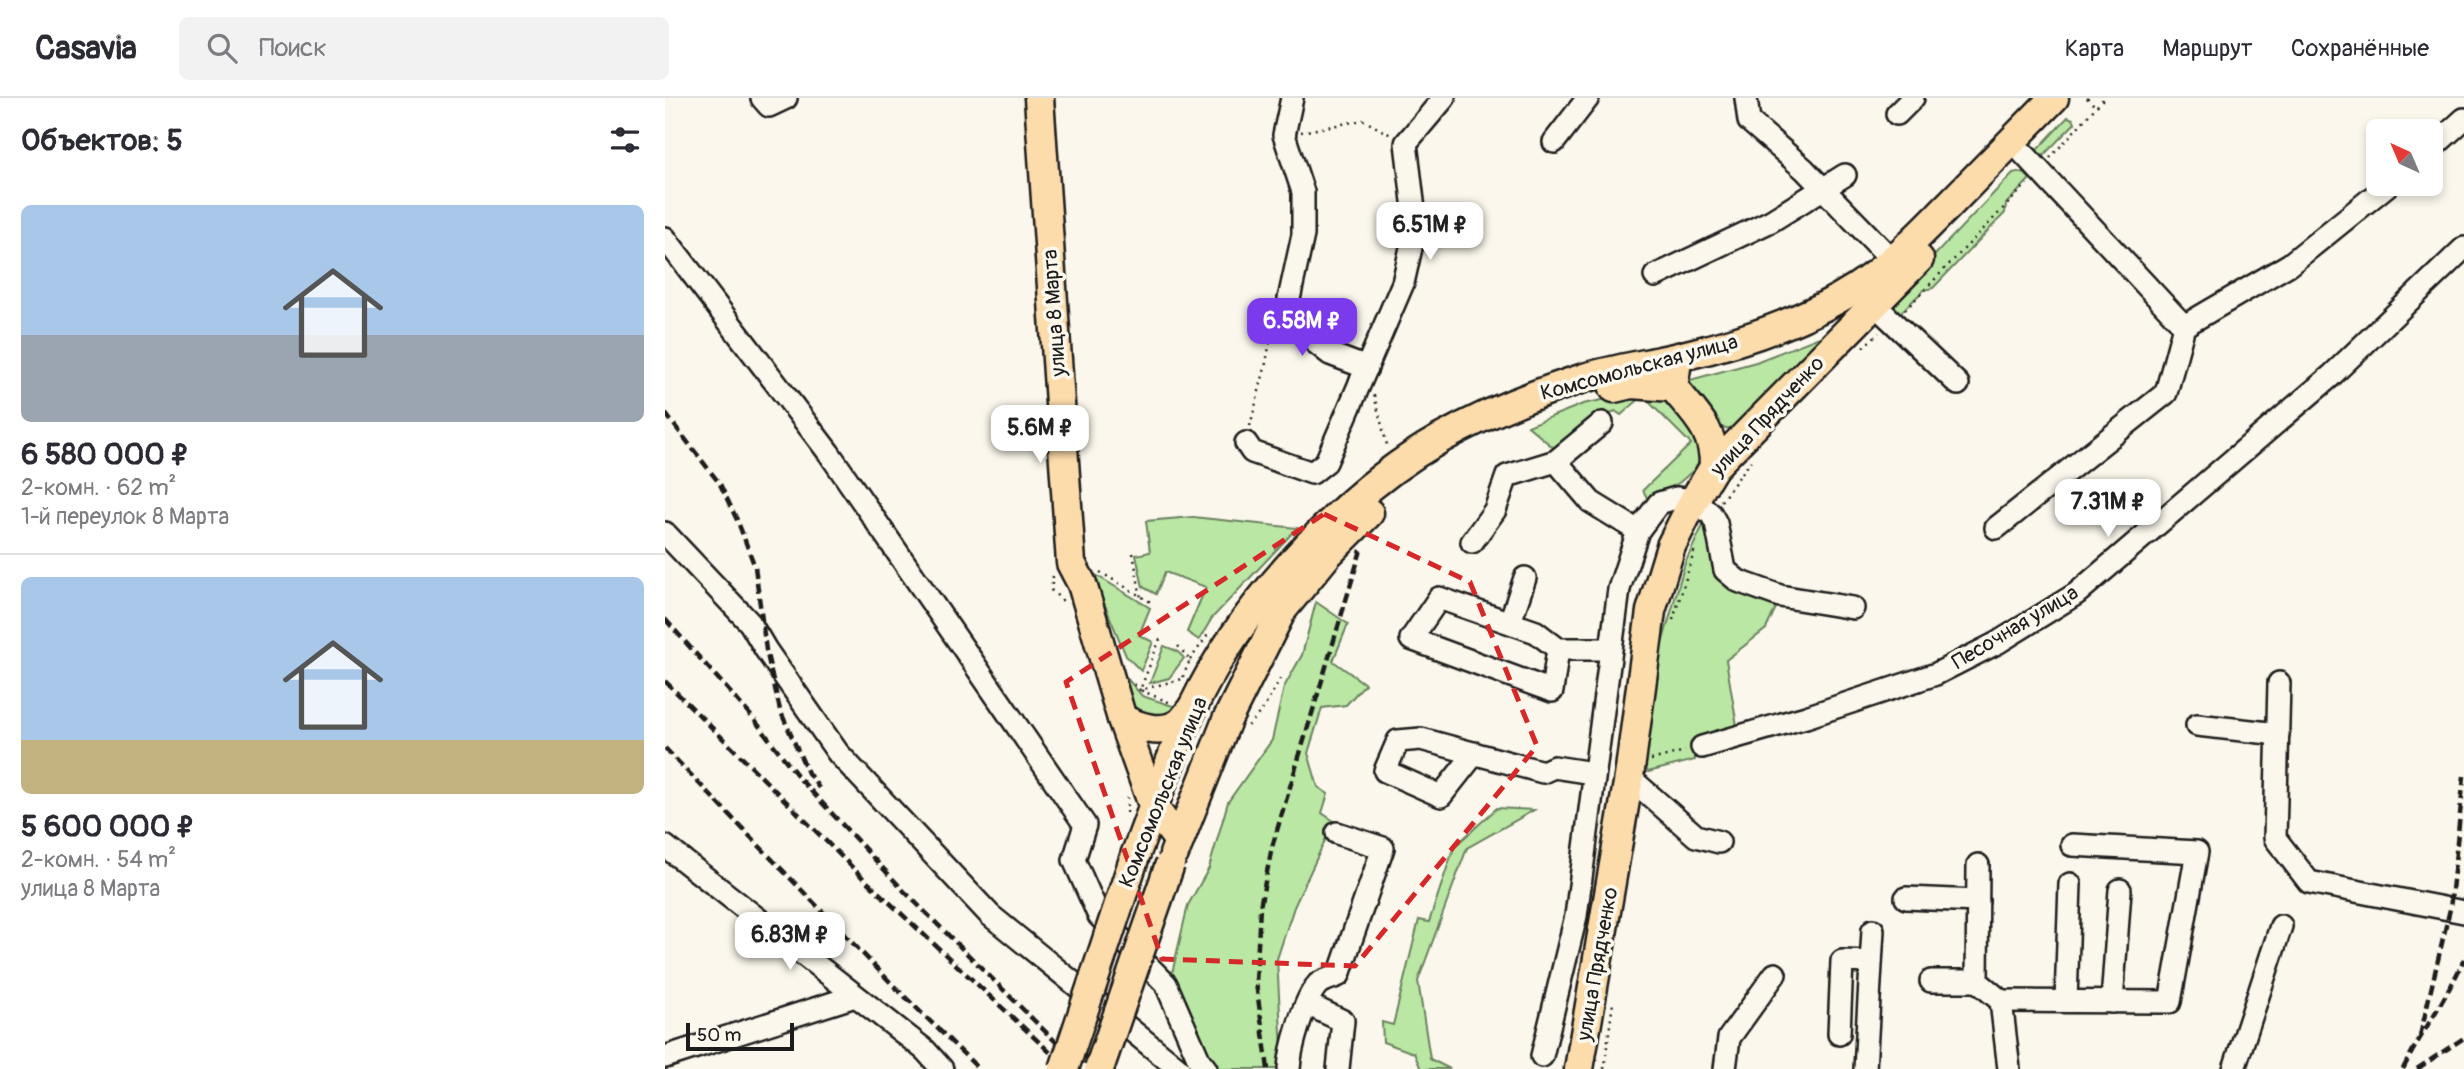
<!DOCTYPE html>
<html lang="ru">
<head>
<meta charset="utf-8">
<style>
  body { margin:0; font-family:Pangolin,sans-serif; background:#f2f2f3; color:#2b2b33; height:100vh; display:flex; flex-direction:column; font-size:26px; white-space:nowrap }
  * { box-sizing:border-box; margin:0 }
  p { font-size:23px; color:#7c7c81 }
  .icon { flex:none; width:38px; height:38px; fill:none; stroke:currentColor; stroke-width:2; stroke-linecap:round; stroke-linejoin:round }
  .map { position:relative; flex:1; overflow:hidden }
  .drawer { display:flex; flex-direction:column; background:#fff; width:665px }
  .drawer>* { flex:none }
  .needle { width:46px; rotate:316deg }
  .controls { position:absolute; left:1701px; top:21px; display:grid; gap:14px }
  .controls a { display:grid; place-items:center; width:77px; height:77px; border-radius:10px; background:#fff; box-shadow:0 4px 10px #0003; font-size:35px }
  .scale { position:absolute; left:21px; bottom:18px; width:108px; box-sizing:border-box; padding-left:7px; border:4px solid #1c1c1c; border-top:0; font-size:19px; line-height:24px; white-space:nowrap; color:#1c1c1c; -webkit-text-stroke:5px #fbf7ec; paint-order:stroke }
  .price { position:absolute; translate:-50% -60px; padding:0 16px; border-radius:14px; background:#fff; color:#222; font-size:23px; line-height:46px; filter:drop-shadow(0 2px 4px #0008) }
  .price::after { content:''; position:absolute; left:50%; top:42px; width:21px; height:16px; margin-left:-10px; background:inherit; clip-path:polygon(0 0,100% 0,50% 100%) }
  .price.current { background:#7c3aed; color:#fff }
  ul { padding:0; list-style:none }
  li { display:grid; align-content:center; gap:14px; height:371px; padding:0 21px }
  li+li { border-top:2px solid #e1e1e2 }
  li span { display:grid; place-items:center; height:217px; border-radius:10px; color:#555 }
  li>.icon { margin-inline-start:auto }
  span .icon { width:126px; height:126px; fill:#fffc; stroke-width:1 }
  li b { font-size:30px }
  h2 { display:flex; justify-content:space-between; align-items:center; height:84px; padding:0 21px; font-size:30px }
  header { display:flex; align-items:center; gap:42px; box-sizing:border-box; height:98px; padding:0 35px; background:#fff; border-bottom:2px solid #e1e1e2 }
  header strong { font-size:33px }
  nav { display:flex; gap:38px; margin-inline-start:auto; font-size:24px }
  .search { width:490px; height:63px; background:#f2f2f3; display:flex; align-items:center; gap:18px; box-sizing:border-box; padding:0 24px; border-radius:10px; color:#7c7c81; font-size:26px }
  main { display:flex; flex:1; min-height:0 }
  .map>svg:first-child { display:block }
</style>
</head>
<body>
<header>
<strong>Casavia</strong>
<div class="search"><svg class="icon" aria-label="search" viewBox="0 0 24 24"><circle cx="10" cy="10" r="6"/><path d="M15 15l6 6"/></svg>Поиск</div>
<nav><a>Карта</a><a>Маршрут</a><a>Сохранённые</a></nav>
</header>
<main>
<section class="drawer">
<h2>Объектов: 5<svg class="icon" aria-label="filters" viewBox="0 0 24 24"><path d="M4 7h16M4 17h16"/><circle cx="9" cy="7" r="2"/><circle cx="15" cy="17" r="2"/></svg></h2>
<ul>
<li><span style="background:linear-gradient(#a9c7e8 60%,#9aa5b1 0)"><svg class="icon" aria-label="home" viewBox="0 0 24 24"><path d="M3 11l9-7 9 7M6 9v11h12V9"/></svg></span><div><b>6 580 000 ₽</b><p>2-комн. · 62 m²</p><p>1-й переулок 8 Марта</p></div></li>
<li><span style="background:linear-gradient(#a9c7e8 75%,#c2b280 0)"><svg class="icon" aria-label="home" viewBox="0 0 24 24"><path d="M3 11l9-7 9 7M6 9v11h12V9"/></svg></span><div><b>5 600 000 ₽</b><p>2-комн. · 54 m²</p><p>улица 8 Марта</p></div></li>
</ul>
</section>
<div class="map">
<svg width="1799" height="971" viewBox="0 0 1799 971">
  <rect width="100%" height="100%" fill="#fbf7ec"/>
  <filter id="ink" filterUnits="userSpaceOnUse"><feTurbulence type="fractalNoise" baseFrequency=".0143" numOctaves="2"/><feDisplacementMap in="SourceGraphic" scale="14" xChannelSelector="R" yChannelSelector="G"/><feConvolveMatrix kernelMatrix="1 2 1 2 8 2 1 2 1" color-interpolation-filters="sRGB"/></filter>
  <g filter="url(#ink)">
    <g fill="#bae7a4" stroke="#6b8260" stroke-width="2">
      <path d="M 1403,19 L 1408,21 L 1410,25 L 1372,64 L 1370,54 Z"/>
      <path d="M 1353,74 L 1360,76 L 1365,81 L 1341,106 L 1340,115 L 1268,190 L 1259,192 L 1232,218 L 1229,217 L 1230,209 L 1228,201 L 1348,75 Z"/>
      <path d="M 1157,238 L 1159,243 L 1072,329 C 1045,336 1037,311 1023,292 L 1025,282 L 1091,264 Z"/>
      <path d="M 975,294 L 1001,297 L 1034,339 L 1035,363 L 1030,371 L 1015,384 L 984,404 L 978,392 L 1026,346 L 978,298 L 956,317 L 950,313 L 892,353 L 863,328 L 918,306 Z"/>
      <path d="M 528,419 L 632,430 L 547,520 L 534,542 L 522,534 L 541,489 L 500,474 L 491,496 L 478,489 L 471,457 L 485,454 L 481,423 Z"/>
      <path d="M 1041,421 L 1048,456 L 1114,503 L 1101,531 L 1061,562 L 1072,628 L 1029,641 L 1030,662 L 983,674 L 978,664 L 995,553 L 1020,465 Z"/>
      <path d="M 426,474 L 485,510 L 474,537 L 488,544 L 476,573 L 461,558 Z"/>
      <path d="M 651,504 L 683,526 L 668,563 L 700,586 L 681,607 L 657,610 L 643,655 L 653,689 L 663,696 L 657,715 L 669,723 L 629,809 L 612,861 L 618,971 L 546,971 L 505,884 L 523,807 L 544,770 L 563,704 L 607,642 L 619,589 L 637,557 Z"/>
      <path d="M 499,548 L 512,553 L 519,560 L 504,580 L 485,585 Z"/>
      <path d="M 454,571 L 477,598 L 511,609 L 507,614 L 488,622 C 461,607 463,599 454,571 Z"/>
      <path d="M 832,710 L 869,712 L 802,750 L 753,883 L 765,961 L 785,971 L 756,971 L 749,955 L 718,944 L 717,924 L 728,927 L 754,822 L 764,824 L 789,749 Z"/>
    </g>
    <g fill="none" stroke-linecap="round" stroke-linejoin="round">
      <g stroke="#1c1c1c" stroke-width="26">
        <g id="minor">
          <path d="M 97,0 L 104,8 L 121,0"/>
          <path d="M 627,0 L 619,37 L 638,94 L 638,137 L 624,201 L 632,230 L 665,256 L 702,270"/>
          <path d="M 1081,0 L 1084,23 L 1139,71 L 1228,163"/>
          <path d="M 1232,16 L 1248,0"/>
          <path d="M 889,44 L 923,0"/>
          <path d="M 1766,51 L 1799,21"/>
          <path d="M 1358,55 L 1519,228"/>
          <path d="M 0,140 L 164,355 L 420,727 L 409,762 L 434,818 L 501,886 L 534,962 L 541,971"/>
          <path d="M 990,178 L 1106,123 L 1180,77"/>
          <path d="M 1209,206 L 1293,286"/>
          <path d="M 581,345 L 587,354 L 647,375 L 661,364 L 738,185 L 751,128 L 741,45 L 779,0"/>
          <path d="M 891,363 L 926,404 L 973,433"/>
          <path d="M 1331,430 L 1501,295 L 1519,228 L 1625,166 L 1724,86"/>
          <path d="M 0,435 L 85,525 L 101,552 L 173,655 L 325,817 L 514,971"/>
          <path d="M 807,444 L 830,412 L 842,378 L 891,363 L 937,325"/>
          <path d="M 845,524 L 860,480"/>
          <path d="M 893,551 L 887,593 L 746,541 L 774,500 L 871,534 L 893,551 L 945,551"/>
          <path d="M 1614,585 L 1610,740 L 1644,784 L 1799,814"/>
          <path d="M 1532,627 L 1613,636"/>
          <path d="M 1037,649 L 1141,619 L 1271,576 L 1332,545 L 1411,496 L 1666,278 L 1799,150"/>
          <path d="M 810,655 L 776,698 L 720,673 L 733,643 L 756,641 L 878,674 L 889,669 L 928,675"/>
          <path d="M 964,679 L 1031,738 L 1054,744"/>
          <path d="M 0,748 L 260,952 L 277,971"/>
          <path d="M 1313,767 L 1312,883 L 1336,903 L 1344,971"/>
          <path d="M 1241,800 L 1313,803"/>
          <path d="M 1266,883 L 1312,883"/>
          <path d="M 1336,903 L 1505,904 L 1532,754 L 1407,747"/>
          <path d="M 1401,903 L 1405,786"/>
          <path d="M 1447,904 L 1455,792"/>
          <path d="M 642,906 L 678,923 L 673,971"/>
          <path d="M 1174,936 L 1177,863 L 1206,864"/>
          <path d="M 877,958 L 911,818 L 954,491 L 973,433 L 994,405 L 1011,400 L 1029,402 L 1046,416 L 1051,425 L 1060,472 L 1073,483 L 1115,498 L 1188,510"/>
          <path d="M 0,959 L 190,898"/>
          <path d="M 624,971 C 625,951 639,901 653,886 C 658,882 668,880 674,877 L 718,750 L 672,735"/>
          <path d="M 1060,971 L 1064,940 L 1110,876"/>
          <path d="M 1200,971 L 1208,832"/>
          <path d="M 1569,971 L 1616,828"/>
        </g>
      </g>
      <g stroke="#1c1c1c" stroke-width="33">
        <g id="major">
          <path d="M 374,0 L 406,465 L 417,486 L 457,621 L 489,710 L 514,743"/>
          <path d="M 1011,270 L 1008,289 C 1030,316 1050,332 1049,369"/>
          <path d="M 949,290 L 966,286 L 1008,289"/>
          <path d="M 457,621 C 474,629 495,637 513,626 C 518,623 524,614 528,609"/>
          <path d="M 471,755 C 490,707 506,656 528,609 C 575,509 679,395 775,341 C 821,315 869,296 919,280 C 950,271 984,266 1017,258 C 1077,244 1138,224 1191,190 C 1226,167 1254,137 1284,107 C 1319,71 1354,36 1389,0"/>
          <path d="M 509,756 L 562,622 L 617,512 L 663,456 L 704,415"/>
          <path d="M 914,971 L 964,679 L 986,513 L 1006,448 L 1029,402 L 1049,369 L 1254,161"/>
        </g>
      </g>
      <g stroke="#1c1c1c" stroke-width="2.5" stroke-dasharray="2 5" stroke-linecap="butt">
        <path d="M 1422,0 L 1431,9"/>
        <path d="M 636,34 L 698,22 L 726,37"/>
        <path d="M 1385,60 L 1439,0"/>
        <path d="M 1240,212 L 1362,86"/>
        <path d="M 1198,249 L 1214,235"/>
        <path d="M 709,297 L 723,351"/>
        <path d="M 585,328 L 600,270 L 607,233 L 612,223"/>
        <path d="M 1056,403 L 1086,363"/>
        <path d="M 468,455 L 476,500"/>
        <path d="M 435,474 L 489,506"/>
        <path d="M 388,478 L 386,492 L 399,504"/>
        <path d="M 1008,522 L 1030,451"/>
        <path d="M 495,541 L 475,592 L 506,605"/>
        <path d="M 513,548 L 525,562 L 517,581"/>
        <path d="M 525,562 L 545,534"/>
        <path d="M 469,586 L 475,592 L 517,581"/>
        <path d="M 583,628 L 599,610 L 616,579"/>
        <path d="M 986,662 L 1020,653"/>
        <path d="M 462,699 L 462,717"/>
        <path d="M 939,971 L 948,905"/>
      </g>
      <use href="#minor" stroke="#fbf7ec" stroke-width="21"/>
      <use href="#major" stroke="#fddcac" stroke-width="28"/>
      <g stroke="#1c1c1c" stroke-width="4.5" stroke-dasharray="10 5" stroke-linecap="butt">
        <path d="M 0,315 L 55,386 L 73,424 L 90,469 L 101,552 L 115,612 L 143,675 L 154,690"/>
        <path d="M 0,521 L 88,620 L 135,681 L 239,793 L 418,971"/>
        <path d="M 0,583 L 196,778 L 403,971"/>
        <path d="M 0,650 L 228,887 L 314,971"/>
        <path d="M 1755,938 L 1785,811 L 1799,678"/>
        <path d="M 405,944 L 433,971"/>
        <path d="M 603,971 L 591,885 L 595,809 L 607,749 L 696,452"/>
        <path d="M 1738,971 C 1757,933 1782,900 1799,861"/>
        <path d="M 1752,971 L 1799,940"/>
      </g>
      <g stroke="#1c1c1c" stroke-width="33" stroke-linecap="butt">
        <g id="major-bridge">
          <path d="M 399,971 L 471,755"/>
          <path d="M 434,971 L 505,766"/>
        </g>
      </g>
      <use href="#major-bridge" stroke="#fddcac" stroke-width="28"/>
    </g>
  </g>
  <path fill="none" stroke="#d62828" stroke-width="5" stroke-dasharray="14 9" stroke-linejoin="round" d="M 659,416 L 805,484 L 872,648 L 690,868 L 497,861 L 401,584 Z"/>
  <g text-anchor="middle" stroke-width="7" stroke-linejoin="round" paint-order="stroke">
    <g font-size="21" fill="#1c1c1c" stroke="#fbf7ec">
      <text transform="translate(389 215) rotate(-94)" y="7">улица 8 Марта</text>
      <text transform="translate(974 269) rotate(-15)" y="7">Комсомольская улица</text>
      <text transform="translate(1102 318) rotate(-47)" y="7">улица Прядченко</text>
      <text transform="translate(1350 529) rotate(-31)" y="7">Песочная улица</text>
      <text transform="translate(498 694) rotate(-68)" y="7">Комсомольская улица</text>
      <text transform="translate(932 866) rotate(-80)" y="7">улица Прядченко</text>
    </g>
  </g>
</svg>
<div class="controls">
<a><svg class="needle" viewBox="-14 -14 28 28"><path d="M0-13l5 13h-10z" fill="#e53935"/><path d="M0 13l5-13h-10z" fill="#7c7c81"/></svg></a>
</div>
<div class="scale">50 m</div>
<b class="price" style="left:765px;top:164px">6.51M ₽</b>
<b class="price current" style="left:637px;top:260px">6.58M ₽</b>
<b class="price" style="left:375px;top:367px">5.6M ₽</b>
<b class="price" style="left:1443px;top:441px">7.31M ₽</b>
<b class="price" style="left:125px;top:874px">6.83M ₽</b>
</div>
</main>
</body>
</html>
